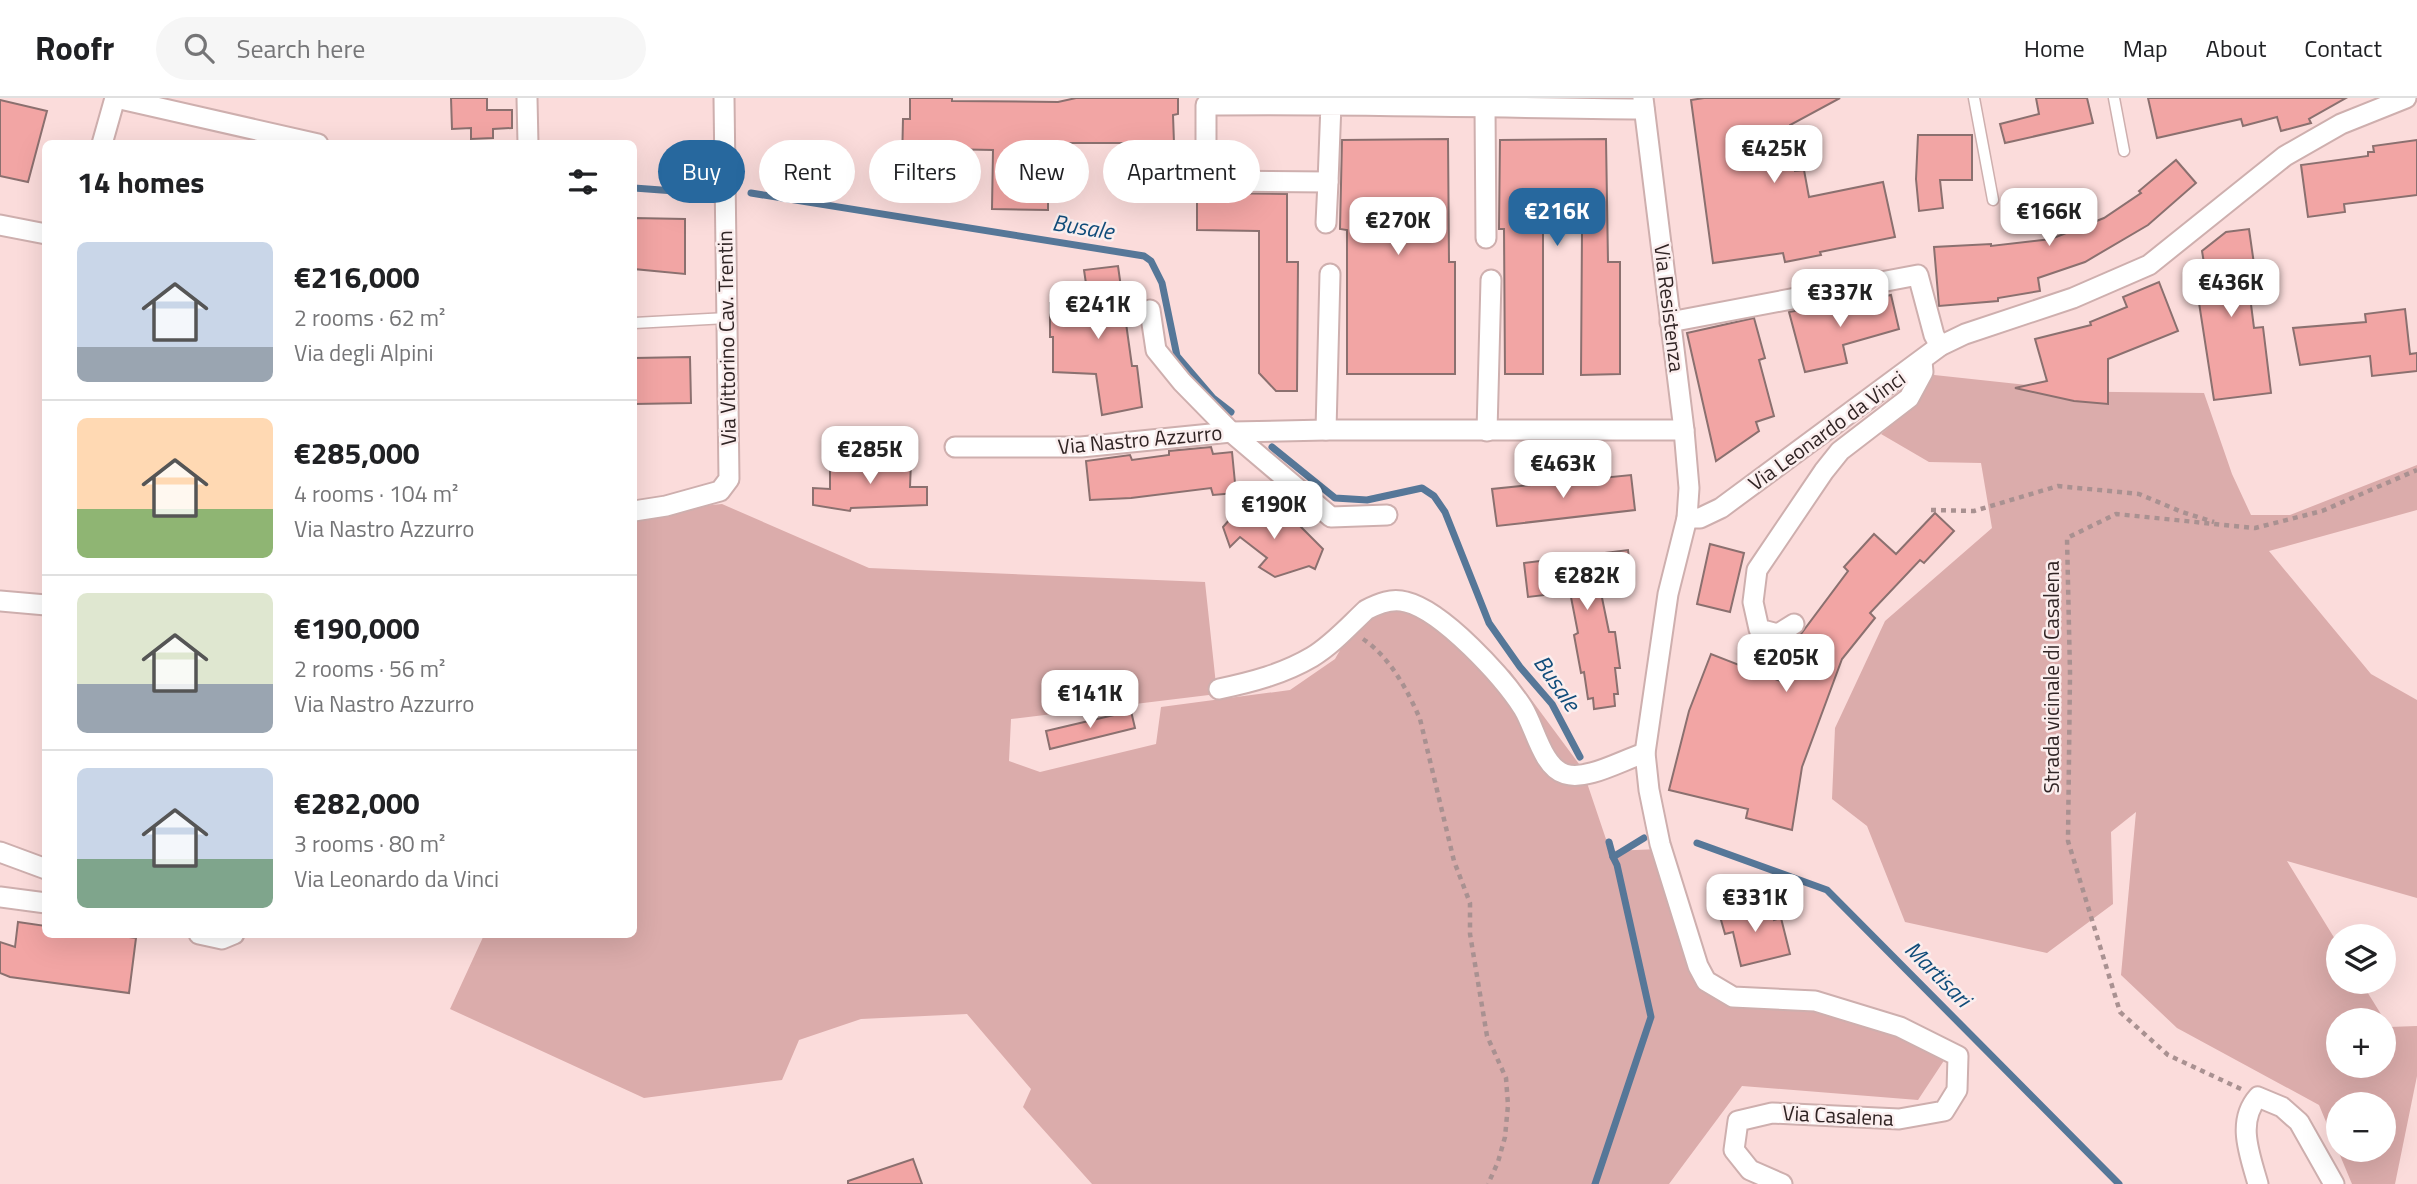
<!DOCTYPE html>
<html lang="en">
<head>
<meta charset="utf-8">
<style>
  body { margin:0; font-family:"Titillium Web",sans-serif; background:#f6f6f6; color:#202124; height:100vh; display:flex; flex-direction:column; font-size:26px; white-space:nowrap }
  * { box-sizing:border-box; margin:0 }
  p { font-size:23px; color:#757577 }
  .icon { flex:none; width:38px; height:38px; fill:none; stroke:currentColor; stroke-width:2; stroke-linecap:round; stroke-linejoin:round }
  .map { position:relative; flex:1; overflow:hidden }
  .sheet { position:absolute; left:42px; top:42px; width:595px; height:798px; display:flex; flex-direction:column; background:#fff; border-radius:10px; box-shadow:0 7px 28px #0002 }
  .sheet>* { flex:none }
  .top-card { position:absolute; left:658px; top:42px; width:665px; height:63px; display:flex; gap:14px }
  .fabs { position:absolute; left:2326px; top:826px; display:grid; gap:14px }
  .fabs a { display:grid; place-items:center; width:70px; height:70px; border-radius:50%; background:#fff; box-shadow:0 7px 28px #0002; font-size:35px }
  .price { position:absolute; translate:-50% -60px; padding:0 16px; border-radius:14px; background:#fff; color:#222; font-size:23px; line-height:46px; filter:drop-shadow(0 2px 4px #0008) }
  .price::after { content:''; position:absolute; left:50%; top:42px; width:21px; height:16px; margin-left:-10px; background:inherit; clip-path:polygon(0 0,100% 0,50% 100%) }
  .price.current { background:#27689e; color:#fff }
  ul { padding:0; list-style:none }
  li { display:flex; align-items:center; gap:21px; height:175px; padding:0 35px }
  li+li { border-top:2px solid #e0e0e0 }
  li span { display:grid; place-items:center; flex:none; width:196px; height:140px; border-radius:10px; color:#555 }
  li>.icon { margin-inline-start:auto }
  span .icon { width:84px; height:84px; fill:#fffc; stroke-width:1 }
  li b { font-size:30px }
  h2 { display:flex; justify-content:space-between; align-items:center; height:84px; padding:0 35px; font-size:30px }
  .tag { padding:0 24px; border-radius:32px; background:#fff; box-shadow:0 7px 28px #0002; font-size:24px; line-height:63px }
  .tag.current { background:#27689e; color:#fff }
  header { display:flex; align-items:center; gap:42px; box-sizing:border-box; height:98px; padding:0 35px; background:#fff; border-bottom:2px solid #e0e0e0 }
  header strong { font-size:33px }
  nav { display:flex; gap:38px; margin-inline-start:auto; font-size:24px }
  .search { width:490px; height:63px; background:#f6f6f6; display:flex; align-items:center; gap:18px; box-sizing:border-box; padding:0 24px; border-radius:38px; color:#757577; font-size:26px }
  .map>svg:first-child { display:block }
</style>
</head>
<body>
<header>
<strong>Roofr</strong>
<div class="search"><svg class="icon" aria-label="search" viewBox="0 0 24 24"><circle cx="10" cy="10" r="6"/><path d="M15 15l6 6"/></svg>Search here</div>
<nav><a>Home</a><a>Map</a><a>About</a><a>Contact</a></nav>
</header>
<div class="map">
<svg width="2417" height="1086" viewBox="0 0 2417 1086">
  <rect width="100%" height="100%" fill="#fbdcdb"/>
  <g fill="#dbacab" fill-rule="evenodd">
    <path d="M 1925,276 L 2036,288 L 2031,293 L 2204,295 L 2232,376 L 2251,417 L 2290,417 L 2417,367 L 2417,412 L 2269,453 L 2371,576 L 2417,602 L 2417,800 L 2287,763 L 2338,846 L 2338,884 L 2361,884 L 2389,929 L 2417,928 L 2417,978 L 2395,1086 L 2352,1086 L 2319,1007 L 2177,930 L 2121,877 L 2136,714 L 2111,734 L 2113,806 L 2047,855 L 1905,824 L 1867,728 L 1832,701 L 1835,630 L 1885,523 L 1992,430 L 1981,365 L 1929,364 L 1881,336 L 1916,306 ZM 2338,922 L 2384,922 L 2384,968 L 2338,968 ZM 2338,1006 L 2384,1006 L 2384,1052 L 2338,1052 Z"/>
    <path d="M 722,406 L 869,470 L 1205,484 L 1217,596 L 1011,621 L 1009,663 L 1040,674 L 1156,646 L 1161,609 L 1290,592 L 1335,561 L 1369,501 L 1404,495 L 1510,573 L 1582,670 L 1610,753 L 1660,751 L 1693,882 L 1894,925 L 1947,958 L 1918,1002 L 1742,988 L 1669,1086 L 1092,1086 L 1023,1009 L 1031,991 L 967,916 L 861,921 L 799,942 L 782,982 L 644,1000 L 450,911 L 484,837 L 634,836 L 634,415 Z"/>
  </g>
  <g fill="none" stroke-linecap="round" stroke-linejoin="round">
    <g stroke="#567798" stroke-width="7">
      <path d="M 634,90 L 702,95"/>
      <path d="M 751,95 L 1144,158 L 1151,163 L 1162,185 L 1177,258 L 1213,300 L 1231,314"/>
      <path d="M 1272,349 L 1335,400 L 1367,402 L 1422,390 L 1434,398 L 1445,414 L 1489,525 L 1520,569 L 1552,606 L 1580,659"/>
      <path d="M 1697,745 L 1827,792 L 2119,1086"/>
      <path d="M 1613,759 L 1644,740"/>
      <path d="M 1595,1086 L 1651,919 L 1617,767 L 1613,759 L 1609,744"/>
    </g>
  </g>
  <g fill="#f2a5a4" stroke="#8b706f" stroke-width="2">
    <path d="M 451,0 L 487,0 L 487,12 L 512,12 L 512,30 L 493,31 L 493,40 L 471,41 L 471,30 L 452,31 Z"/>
    <path d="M 910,0 L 952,0 L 952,3 L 1058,4 L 1076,0 L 1178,0 L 1178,16 L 1173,17 L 1174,45 L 1058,45 L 1058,52 L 1048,52 L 1048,112 L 992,111 L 993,52 L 943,51 L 943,65 L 902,65 L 903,21 L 910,21 Z"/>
    <path d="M 1704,0 L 1840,0 L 1790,27 L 1795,73 L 1804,72 L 1809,99 L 1883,84 L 1895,139 L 1820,154 L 1821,157 L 1785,164 L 1783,155 L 1713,165 L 1691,2 Z"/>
    <path d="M 2036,0 L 2087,0 L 2093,25 L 2005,45 L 2000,26 L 2039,16 Z"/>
    <path d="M 2148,0 L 2346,0 L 2309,21 L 2311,25 L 2281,33 L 2277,19 L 2243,28 L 2241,21 L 2157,40 Z"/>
    <path d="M 0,2 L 47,13 L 28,84 L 0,78 Z"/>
    <path d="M 1918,37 L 1972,37 L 1972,82 L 1940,82 L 1943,110 L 1919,113 L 1916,81 Z"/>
    <path d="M 1448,41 L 1449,164 L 1455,164 L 1455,276 L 1347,276 L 1347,132 L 1340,131 L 1342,42 Z"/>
    <path d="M 1606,41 L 1608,164 L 1620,164 L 1620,276 L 1581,277 L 1582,132 L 1543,132 L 1543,276 L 1505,276 L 1504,131 L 1499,131 L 1500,42 Z"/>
    <path d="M 2417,42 L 2417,97 L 2344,106 L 2345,114 L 2308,119 L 2301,67 L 2368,58 L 2368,54 L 2374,54 L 2373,48 Z"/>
    <path d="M 2176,62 L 2196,85 L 2148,127 L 2085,164 L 2038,180 L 2040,193 L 1998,200 L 1998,203 L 1939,208 L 1934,149 L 1991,146 L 1991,148 L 2051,141 L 2104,120 L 2141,95 L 2139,93 Z"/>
    <path d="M 1197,91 L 1206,95 L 1287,96 L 1287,164 L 1298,164 L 1297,293 L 1276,293 L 1259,275 L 1259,133 L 1197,132 Z"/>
    <path d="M 634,120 L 685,121 L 685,176 L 634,171 Z"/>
    <path d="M 2249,131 L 2254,166 L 2246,167 L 2254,230 L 2263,229 L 2271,295 L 2214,302 L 2193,166 L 2204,165 L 2202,153 L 2226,134 Z"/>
    <path d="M 1118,168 L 1132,268 L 1137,268 L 1142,309 L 1102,317 L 1096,276 L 1053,274 L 1053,239 L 1050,239 L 1050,205 L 1089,206 L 1084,172 Z"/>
    <path d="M 2159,184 L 2178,233 L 2108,261 L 2108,306 L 2074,303 L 2015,290 L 2047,283 L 2035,241 L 2091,227 L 2090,224 L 2127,209 L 2123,199 Z"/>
    <path d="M 1891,197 L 1899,231 L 1843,247 L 1847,265 L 1805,274 L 1789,214 L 1833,206 L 1834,209 Z"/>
    <path d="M 2405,211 L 2410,256 L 2417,255 L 2417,273 L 2372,278 L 2370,258 L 2300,267 L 2293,230 L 2366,224 L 2365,216 Z"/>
    <path d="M 1754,220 L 1765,260 L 1759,262 L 1774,318 L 1756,324 L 1759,333 L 1716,363 L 1687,235 Z"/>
    <path d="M 690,259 L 691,305 L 634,306 L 634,260 Z"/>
    <path d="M 1211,349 L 1213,356 L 1232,354 L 1236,395 L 1213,397 L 1211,390 L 1131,400 L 1090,402 L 1086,363 L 1130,357 L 1132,362 L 1169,357 L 1169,353 Z"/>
    <path d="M 911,363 L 910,389 L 927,389 L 927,407 L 851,410 L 850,413 L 813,407 L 813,390 L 830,391 L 830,365 Z"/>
    <path d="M 1631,377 L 1635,412 L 1497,428 L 1492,391 Z"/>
    <path d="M 1244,405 L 1266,423 L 1275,412 L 1286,420 L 1289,417 L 1323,451 L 1315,471 L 1309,468 L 1275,479 L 1259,469 L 1267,460 L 1240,439 L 1230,449 L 1223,429 Z"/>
    <path d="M 1935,415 L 1954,433 L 1924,465 L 1920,462 L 1870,515 L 1875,520 L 1842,561 L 1802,669 L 1792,732 L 1746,720 L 1748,711 L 1669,692 L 1689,613 L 1711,556 L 1785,585 L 1801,536 L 1848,473 L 1844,469 L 1874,436 L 1896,456 Z"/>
    <path d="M 1710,446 L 1744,455 L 1730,514 L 1697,506 Z"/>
    <path d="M 1628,452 L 1632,486 L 1600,490 L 1609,534 L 1615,534 L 1620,570 L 1615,570 L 1618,596 L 1614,596 L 1615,608 L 1594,611 L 1593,600 L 1588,601 L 1584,574 L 1581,575 L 1574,537 L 1578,535 L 1570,494 L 1528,499 L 1524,465 Z"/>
    <path d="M 1131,613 L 1135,630 L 1050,651 L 1046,633 Z"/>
    <path d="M 1755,802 L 1760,819 L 1772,816 L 1774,822 L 1781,820 L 1790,856 L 1741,868 L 1733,834 L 1725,836 L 1719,815 Z"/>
    <path d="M 18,824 L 46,828 L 46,836 L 108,836 L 136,840 L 129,895 L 10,879 L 0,875 L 0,844 L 15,849 Z"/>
    <path d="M 913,1061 L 922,1086 L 848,1086 L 848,1083 Z"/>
  </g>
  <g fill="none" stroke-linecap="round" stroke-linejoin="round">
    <g stroke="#ceafae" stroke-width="13">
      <g id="service">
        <path d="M 1974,0 L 1993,102"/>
        <path d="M 2114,0 L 2124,53"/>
        <path d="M 634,225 L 727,220"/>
      </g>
    </g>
    <g stroke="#ceafae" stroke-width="23">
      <g id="minor">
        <path d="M 116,0 L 318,46"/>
        <path d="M 527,0 L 528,46"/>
        <path d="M 1643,0 L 1684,332 L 1689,390 L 1687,420 L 1668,496 L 1645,655 L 1649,692 L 1660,746 L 1698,868 L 1706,883 L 1733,899 L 1815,903 L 1900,929 L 1958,958 L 1957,992 L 1944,1013 L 1899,1021 L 1772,1015 L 1738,1023 L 1734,1052 L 1750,1072 L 1782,1086"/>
        <path d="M 1331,6 L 1328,84 L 1206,83 L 1206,7 C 1352,5 1498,10 1644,11"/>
        <path d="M 1485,10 L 1486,140"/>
        <path d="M 102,46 L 115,0"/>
        <path d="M 1326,125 L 1328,84"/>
        <path d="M 0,127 L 46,136"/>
        <path d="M 1150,212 L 1156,252 L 1182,284 L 1231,334 L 1331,419 L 1387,417"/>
        <path d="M 1670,224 L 1918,177 L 1934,237 L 1940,248"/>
        <path d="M 1326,332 L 1330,176"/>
        <path d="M 1487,333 L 1491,182"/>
        <path d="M 955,349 L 1081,349 L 1231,334 L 1326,332 L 1684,332"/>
        <path d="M 634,413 L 666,408 L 720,393 L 729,381 L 724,0"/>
        <path d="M 1687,420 L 1700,420 L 1721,410 L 1940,248 L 1965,236 L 2073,200 L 2149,167 L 2285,58 L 2341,26 L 2406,0"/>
        <path d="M 0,503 L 46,507"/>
        <path d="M 1794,526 L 1778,536 L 1759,531 L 1753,504 L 1757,472 L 1824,373 L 1840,353 L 1909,300 L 1923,274 L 1922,263"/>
        <path d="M 1219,591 C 1252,584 1283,576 1312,559 C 1332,547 1349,528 1366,512 C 1379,505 1392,500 1406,504 C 1443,513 1503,579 1523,610 C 1535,629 1542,669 1565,676 C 1587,683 1622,662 1645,655"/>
        <path d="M 0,754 L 46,771"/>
        <path d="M 0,799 L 46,805"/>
        <path d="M 199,836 L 222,841 L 234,836"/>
        <path d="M 2258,1086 C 2250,1057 2236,1024 2258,999 L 2282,1009 L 2299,1024 L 2334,1086"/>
      </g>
    </g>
    <g stroke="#a99191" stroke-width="4.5" stroke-dasharray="5 5" stroke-linecap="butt">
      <path d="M 1931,412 L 1974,413 L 2058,388 L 2139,396 L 2182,414 L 2214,424"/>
      <path d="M 1363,541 C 1390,559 1408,593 1420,621 L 1454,763 L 1470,805 L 1470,836 L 1487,938 L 1506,980 L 1508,1007 L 1505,1039 L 1498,1064 L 1488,1086"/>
      <path d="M 2241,991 L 2168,957 L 2120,914 L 2068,743 L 2070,575 L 2067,440 L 2116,416 L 2255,430 L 2322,413 L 2417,372"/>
    </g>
    <use href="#service" stroke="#fff" stroke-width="10"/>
    <use href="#minor" stroke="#fff" stroke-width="19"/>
  </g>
  <g text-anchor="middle" stroke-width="5" stroke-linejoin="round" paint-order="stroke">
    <g font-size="21" fill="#302424" stroke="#fbeeee">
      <text transform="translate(1669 210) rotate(83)" y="7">Via Resistenza</text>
      <text transform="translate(727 240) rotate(-91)" y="7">Via Vittorino Cav. Trentin</text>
      <text transform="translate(1827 333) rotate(-36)" y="7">Via Leonardo da Vinci</text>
      <text transform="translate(1140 342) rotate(-5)" y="7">Via Nastro Azzurro</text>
      <text transform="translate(2052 579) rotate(-90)" y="7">Strada vicinale di Casalena</text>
      <text transform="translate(1838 1018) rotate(3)" y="7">Via Casalena</text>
    </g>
    <g font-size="23" font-style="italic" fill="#104c7a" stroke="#fbeeee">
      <text transform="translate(1083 129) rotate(9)" y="8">Busale</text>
      <text transform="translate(1557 585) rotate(55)" y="8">Busale</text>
      <text transform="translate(1938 876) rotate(45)" y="8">Martisari</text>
    </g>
  </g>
</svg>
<div class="fabs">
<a><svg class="icon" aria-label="layers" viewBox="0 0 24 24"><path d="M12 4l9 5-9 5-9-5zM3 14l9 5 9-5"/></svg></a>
<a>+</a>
<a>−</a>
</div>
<b class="price" style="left:1774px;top:87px">€425K</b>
<b class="price current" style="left:1557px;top:150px">€216K</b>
<b class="price" style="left:2049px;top:150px">€166K</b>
<b class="price" style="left:1398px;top:159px">€270K</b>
<b class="price" style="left:2231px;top:221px">€436K</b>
<b class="price" style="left:1840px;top:231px">€337K</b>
<b class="price" style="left:1098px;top:243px">€241K</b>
<b class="price" style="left:870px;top:388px">€285K</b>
<b class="price" style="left:1563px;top:402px">€463K</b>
<b class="price" style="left:1274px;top:443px">€190K</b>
<b class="price" style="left:1587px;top:514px">€282K</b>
<b class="price" style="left:1786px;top:596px">€205K</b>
<b class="price" style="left:1090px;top:632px">€141K</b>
<b class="price" style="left:1755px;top:836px">€331K</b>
<div class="top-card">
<a class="tag current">Buy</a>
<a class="tag">Rent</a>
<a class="tag">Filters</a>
<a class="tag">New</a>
<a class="tag">Apartment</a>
</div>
<section class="sheet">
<h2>14 homes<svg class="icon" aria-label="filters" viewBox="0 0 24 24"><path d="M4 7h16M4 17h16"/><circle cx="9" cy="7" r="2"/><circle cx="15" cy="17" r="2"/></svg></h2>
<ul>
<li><span style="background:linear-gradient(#c9d6e8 75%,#9aa5b1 0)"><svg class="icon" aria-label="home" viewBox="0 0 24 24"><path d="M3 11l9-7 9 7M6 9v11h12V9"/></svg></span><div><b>€216,000</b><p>2 rooms · 62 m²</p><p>Via degli Alpini</p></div></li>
<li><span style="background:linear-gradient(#ffd9b3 65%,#8fb573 0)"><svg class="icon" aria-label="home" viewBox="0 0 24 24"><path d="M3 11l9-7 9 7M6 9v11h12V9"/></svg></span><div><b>€285,000</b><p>4 rooms · 104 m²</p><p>Via Nastro Azzurro</p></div></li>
<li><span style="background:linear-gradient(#dfe7d0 65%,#9aa5b1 0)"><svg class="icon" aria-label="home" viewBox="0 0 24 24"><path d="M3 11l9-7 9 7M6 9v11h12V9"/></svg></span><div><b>€190,000</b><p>2 rooms · 56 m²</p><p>Via Nastro Azzurro</p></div></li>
<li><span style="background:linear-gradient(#c9d6e8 65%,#7fa58c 0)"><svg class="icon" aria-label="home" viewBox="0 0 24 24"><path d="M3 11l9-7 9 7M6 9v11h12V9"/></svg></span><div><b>€282,000</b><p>3 rooms · 80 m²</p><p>Via Leonardo da Vinci</p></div></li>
</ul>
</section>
</div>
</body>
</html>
